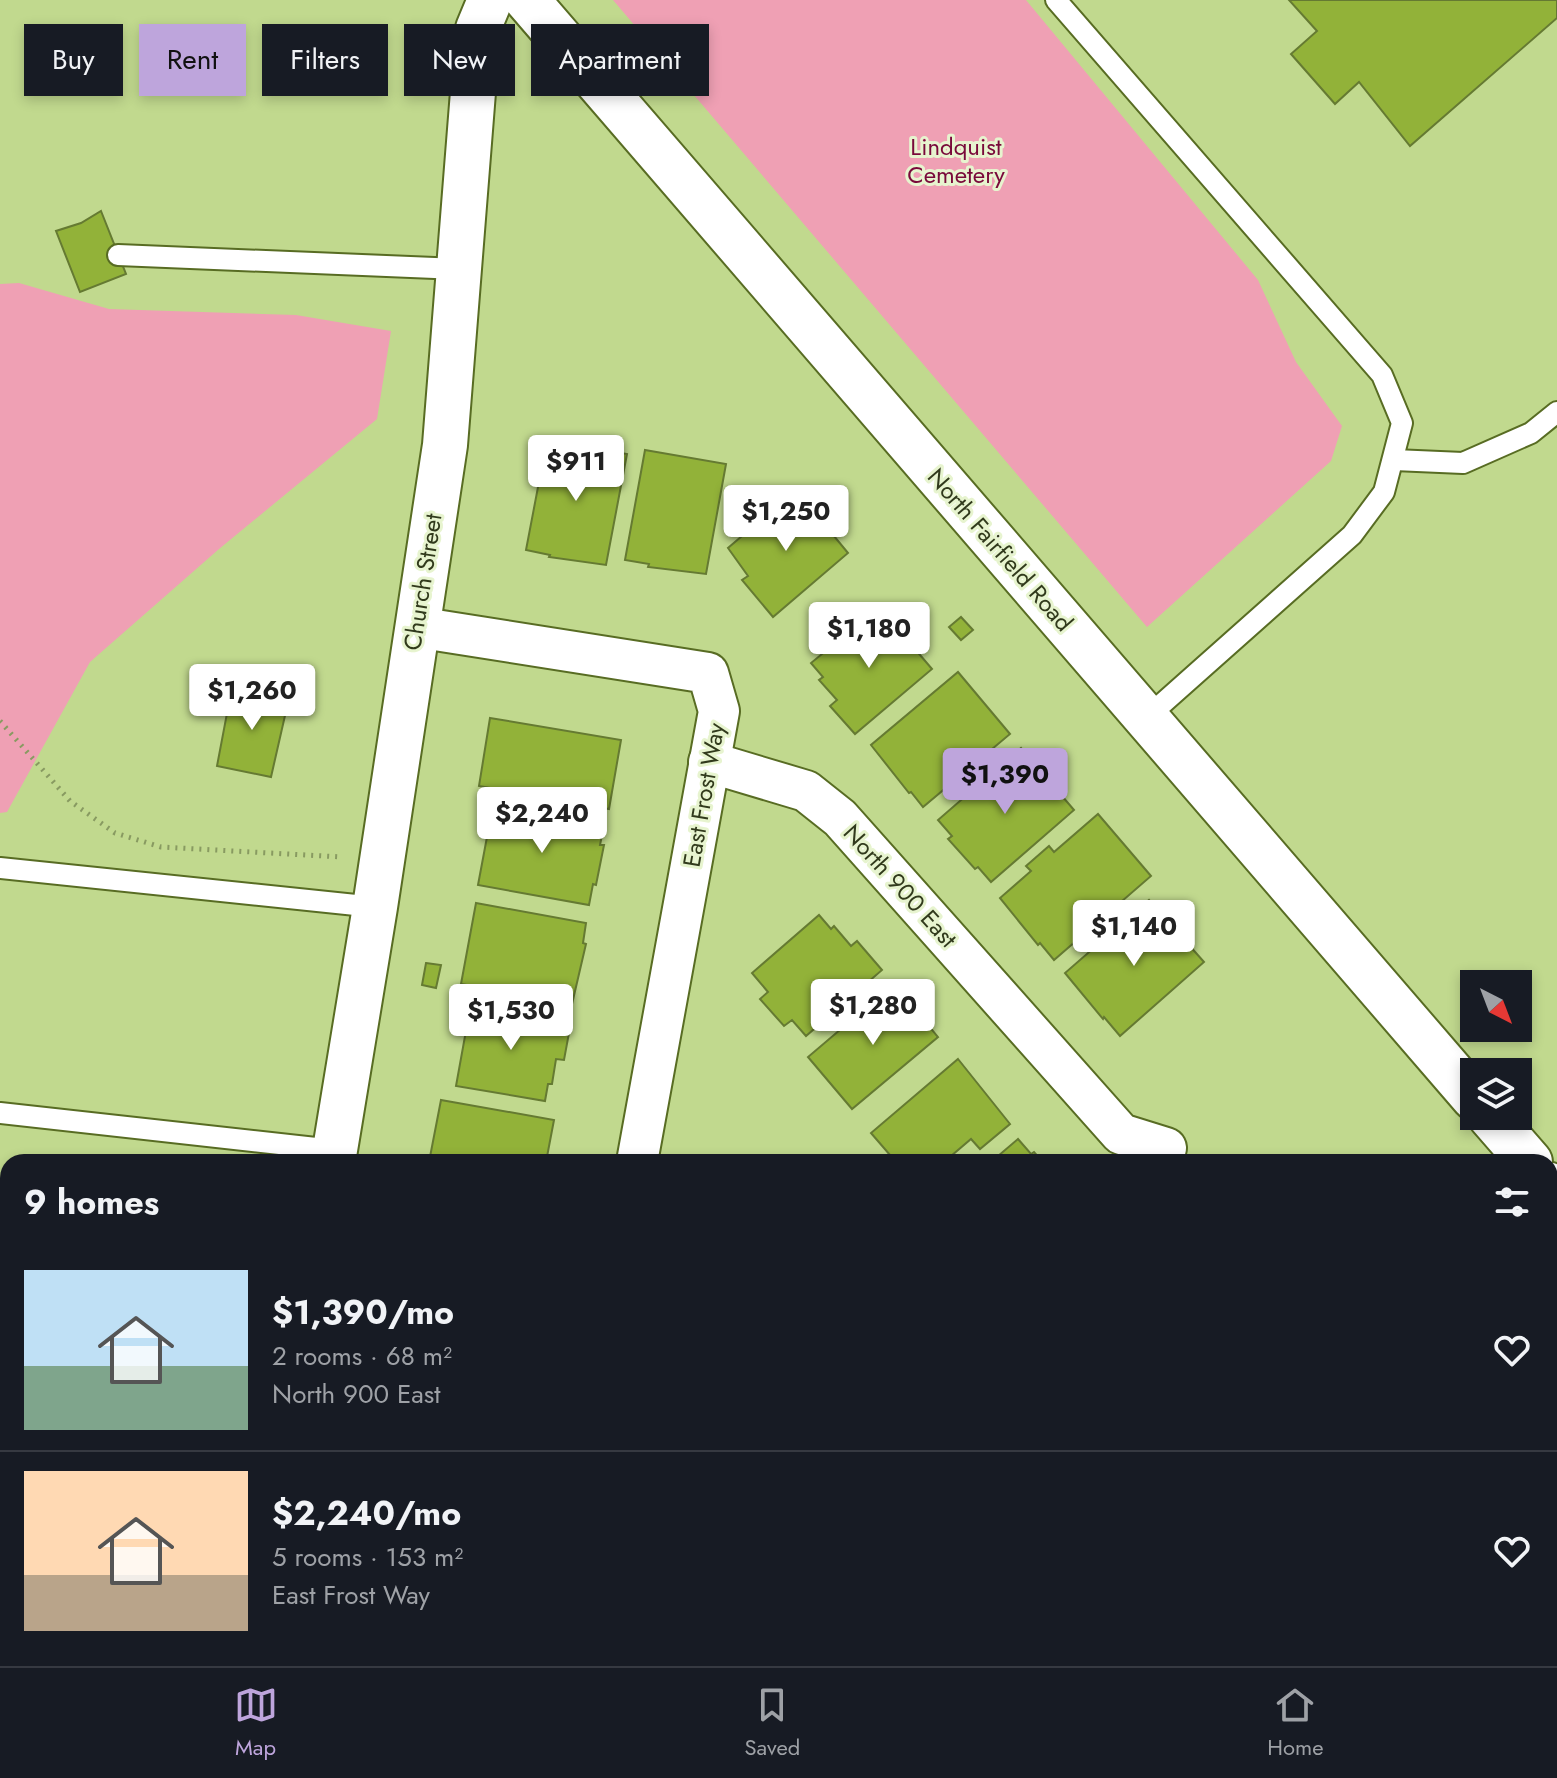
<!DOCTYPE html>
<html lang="en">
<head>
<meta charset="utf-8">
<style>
  body { margin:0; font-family:Jost,sans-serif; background:#20242c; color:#f1f3f6; height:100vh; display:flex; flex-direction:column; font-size:30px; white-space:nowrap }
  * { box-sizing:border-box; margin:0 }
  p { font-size:26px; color:#9ea1a6 }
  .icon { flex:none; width:44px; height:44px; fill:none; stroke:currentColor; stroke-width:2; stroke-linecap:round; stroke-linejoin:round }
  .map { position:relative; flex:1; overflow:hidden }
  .panel { position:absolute; left:0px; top:1154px; width:1558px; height:512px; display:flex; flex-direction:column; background:#171b24; border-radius:24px 24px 0 0; box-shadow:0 4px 12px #0003 }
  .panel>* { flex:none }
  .guide { position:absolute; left:24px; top:24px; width:800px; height:72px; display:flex; gap:16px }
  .needle { width:52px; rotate:138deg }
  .controls { position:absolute; left:1460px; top:970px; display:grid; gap:16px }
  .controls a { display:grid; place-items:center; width:72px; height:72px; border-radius:0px; background:#171b24; box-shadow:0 4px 12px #0003; font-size:40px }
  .price { position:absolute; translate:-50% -68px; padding:0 18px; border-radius:8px; background:#fff; color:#222; font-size:26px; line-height:52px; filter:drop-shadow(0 2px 4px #0008) }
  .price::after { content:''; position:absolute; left:50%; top:48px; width:24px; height:18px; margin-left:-12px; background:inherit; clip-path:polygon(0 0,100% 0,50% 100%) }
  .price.on { background:#bea5dc; color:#111 }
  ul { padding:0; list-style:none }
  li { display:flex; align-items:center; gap:24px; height:200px; padding:0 24px }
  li+li { border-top:2px solid #363941 }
  li span { display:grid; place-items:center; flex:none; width:224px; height:160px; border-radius:0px; color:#555 }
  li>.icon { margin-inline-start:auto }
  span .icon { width:96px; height:96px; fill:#fffc; stroke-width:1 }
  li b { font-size:34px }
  h2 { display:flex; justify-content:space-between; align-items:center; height:96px; padding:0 24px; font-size:34px }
  .pill { padding:0 28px; border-radius:0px; background:#171b24; box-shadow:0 4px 12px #0003; font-size:28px; line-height:72px }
  .pill.on { background:#bea5dc; color:#111 }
  .tab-bar { display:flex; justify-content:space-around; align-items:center; height:112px; border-top:2px solid #363941; background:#171b24; font-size:22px; color:#9ea1a6 }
  .tab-bar a { display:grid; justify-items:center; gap:4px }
  .tab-bar .on { color:#bea5dc }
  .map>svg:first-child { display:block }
</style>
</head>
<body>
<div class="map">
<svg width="1557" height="1666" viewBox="0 0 1557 1666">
  <rect width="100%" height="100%" fill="#c1d98e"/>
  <g fill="#efa0b4">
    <path d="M 613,0 L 1026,0 L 1258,280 L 1296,362 L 1342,426 L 1331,461 L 1147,627 Z"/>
    <path d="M 19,283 L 109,309 L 296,315 L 391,331 L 377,419 L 219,549 L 90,662 L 7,812 L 0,813 L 0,284 Z"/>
  </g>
  <g fill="#92b239" stroke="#657a32" stroke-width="2">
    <path d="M 1289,0 L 1557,0 L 1557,18 L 1410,146 L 1359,82 L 1335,104 L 1291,54 L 1317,31 Z"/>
    <path d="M 101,211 L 126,274 L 80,292 L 56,231 L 81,223 Z"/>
    <path d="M 547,440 L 627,454 L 606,565 L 549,557 L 550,555 L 526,550 Z"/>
    <path d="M 645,450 L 726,464 L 706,574 L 648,567 L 649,564 L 625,560 Z"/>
    <path d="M 796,490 L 848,553 L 773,617 L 742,580 L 748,576 L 728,548 Z"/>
    <path d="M 879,607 L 932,669 L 855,734 L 830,706 L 837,700 L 819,680 L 823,677 L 811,663 Z"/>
    <path d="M 961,617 L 973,630 L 961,640 L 949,627 Z"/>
    <path d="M 958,672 L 1010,734 L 923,807 L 911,792 L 909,793 L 871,745 Z"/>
    <path d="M 232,687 L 289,698 L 271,777 L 217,766 Z"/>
    <path d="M 490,718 L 621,740 L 609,809 L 479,786 Z"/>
    <path d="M 1021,748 L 1074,810 L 991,882 L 978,867 L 975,869 L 948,839 L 952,836 L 938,820 Z"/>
    <path d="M 493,805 L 604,825 L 600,845 L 604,845 L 596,885 L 593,884 L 589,905 L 478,885 Z"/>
    <path d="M 1098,814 L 1151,876 L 1054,960 L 1040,943 L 1038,945 L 1000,898 L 1031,871 L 1026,866 L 1049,846 L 1054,852 Z"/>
    <path d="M 1149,900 L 1204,962 L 1120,1036 L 1104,1017 L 1103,1019 L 1065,973 Z"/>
    <path d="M 476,903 L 586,923 L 583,943 L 586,944 L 572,1004 L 461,984 Z"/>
    <path d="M 819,915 L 831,929 L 834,926 L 851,946 L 857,941 L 882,970 L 806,1036 L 792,1020 L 784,1026 L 760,999 L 768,992 L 752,973 Z"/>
    <path d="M 426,963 L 441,965 L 436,988 L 422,985 Z"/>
    <path d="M 894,984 L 938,1037 L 852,1109 L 808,1057 Z"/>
    <path d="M 471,1003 L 571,1022 L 564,1060 L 556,1059 L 552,1084 L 548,1084 L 545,1101 L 456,1086 Z"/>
    <path d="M 958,1059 L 1010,1124 L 980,1149 L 971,1139 L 944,1162 L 896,1162 L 871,1133 Z"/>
    <path d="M 441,1100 L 554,1120 L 546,1162 L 429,1162 Z"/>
    <path d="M 1018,1139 L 1031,1154 L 1034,1152 L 1043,1162 L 991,1162 Z"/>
    <path d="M 1262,1658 L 1286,1658 L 1292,1666 L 1253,1666 Z"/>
    <path d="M 1474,1658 L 1525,1658 L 1533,1666 L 1465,1666 Z"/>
  </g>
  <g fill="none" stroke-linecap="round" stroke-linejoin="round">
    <g stroke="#586c23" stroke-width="24">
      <g id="service">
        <path d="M 1056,0 L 1382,375 L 1402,423 L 1384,492 L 1352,535 L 1145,719"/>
        <path d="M 118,255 L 459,269"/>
        <path d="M 1394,460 L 1463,463 L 1531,433 L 1557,412"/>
        <path d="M 0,868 L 375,907"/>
        <path d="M 0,1113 L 334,1150"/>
        <path d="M 1550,1636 L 1557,1644"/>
        <path d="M 1312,1658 L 1319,1666"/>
      </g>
    </g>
    <g stroke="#586c23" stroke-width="44">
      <g id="minor">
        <path d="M 416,627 L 708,673 L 719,711 L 637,1162"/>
        <path d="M 709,762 L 806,791 L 840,818 L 1121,1134 L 1166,1148"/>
        <path d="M 461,1658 L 516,1666 L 528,1658"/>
      </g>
    </g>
    <g stroke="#586c23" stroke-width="48">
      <g id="tertiary">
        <path d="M 333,1162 L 375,907 L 445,445 L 478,29 L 490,0"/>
        <path d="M 248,1666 L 249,1658"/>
      </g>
    </g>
    <g stroke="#586c23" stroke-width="48">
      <g id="secondary">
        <path d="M 527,0 L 1474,1098"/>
        <path d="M 1490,1116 L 1530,1162"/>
        <path d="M 1550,1185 L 1557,1193"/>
      </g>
    </g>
    <g stroke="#889a61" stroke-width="5" stroke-dasharray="2 6" stroke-linecap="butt">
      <path d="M 0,721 L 70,801 L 115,833 L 161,847 L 342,857"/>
      <path d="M 0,1353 L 8,1353"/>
      <path d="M 114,1666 L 115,1658"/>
    </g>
    <use href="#service" stroke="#fff" stroke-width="20"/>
    <use href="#minor" stroke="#fff" stroke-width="40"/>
    <use href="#tertiary" stroke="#fff" stroke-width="44"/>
    <use href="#secondary" stroke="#fff" stroke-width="44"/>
  </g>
  <g text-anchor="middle" stroke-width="6" stroke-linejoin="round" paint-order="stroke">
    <g font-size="24" fill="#79093a" stroke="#e7f4cf">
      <text x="956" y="155">Lindquist<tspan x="956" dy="28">Cemetery</tspan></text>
    </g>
    <g font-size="24" fill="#313a1c" stroke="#e7f4cf">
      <text transform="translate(1000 550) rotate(49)" y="8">North Fairfield Road</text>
      <text transform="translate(423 582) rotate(-81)" y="8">Church Street</text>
      <text transform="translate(704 795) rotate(-80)" y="8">East Frost Way</text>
      <text transform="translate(900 886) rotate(48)" y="8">North 900 East</text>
    </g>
  </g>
</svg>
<div class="controls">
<a><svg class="needle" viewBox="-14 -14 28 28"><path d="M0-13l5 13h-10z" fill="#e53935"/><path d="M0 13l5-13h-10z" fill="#9ea1a6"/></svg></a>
<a><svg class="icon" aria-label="layers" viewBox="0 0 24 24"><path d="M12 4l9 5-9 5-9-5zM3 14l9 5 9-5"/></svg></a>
</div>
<b class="price" style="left:576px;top:503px">$911</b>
<b class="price" style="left:786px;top:553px">$1,250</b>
<b class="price" style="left:869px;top:670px">$1,180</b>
<b class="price" style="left:252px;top:732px">$1,260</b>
<b class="price on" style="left:1005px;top:816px">$1,390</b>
<b class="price" style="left:542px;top:855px">$2,240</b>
<b class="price" style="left:1134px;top:968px">$1,140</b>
<b class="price" style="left:873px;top:1047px">$1,280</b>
<b class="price" style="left:511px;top:1052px">$1,530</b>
<div class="guide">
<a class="pill">Buy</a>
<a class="pill on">Rent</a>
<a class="pill">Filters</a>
<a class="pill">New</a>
<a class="pill">Apartment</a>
</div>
<section class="panel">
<h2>9 homes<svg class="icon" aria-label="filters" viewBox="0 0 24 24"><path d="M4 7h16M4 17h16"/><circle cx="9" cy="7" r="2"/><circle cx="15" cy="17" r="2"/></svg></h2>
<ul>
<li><span style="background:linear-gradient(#bfe0f5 60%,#7fa58c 0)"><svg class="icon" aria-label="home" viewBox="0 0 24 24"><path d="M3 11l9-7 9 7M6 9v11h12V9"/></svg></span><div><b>$1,390/mo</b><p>2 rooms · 68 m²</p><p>North 900 East</p></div><svg class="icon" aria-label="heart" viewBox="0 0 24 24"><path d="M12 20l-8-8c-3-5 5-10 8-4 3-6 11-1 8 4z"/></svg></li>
<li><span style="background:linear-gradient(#ffd9b3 65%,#b9a48a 0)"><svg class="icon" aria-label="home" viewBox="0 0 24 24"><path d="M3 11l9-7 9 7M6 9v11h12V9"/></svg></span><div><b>$2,240/mo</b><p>5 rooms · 153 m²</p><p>East Frost Way</p></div><svg class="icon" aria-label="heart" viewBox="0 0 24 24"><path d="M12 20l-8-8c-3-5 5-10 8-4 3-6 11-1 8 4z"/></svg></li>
</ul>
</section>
</div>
<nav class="tab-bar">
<a class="on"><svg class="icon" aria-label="map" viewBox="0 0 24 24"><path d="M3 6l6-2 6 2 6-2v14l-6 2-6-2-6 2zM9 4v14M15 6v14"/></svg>Map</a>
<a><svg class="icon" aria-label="saved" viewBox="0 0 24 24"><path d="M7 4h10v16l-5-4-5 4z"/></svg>Saved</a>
<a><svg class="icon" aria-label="home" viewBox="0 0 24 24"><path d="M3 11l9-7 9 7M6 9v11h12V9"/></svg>Home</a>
</nav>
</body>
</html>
